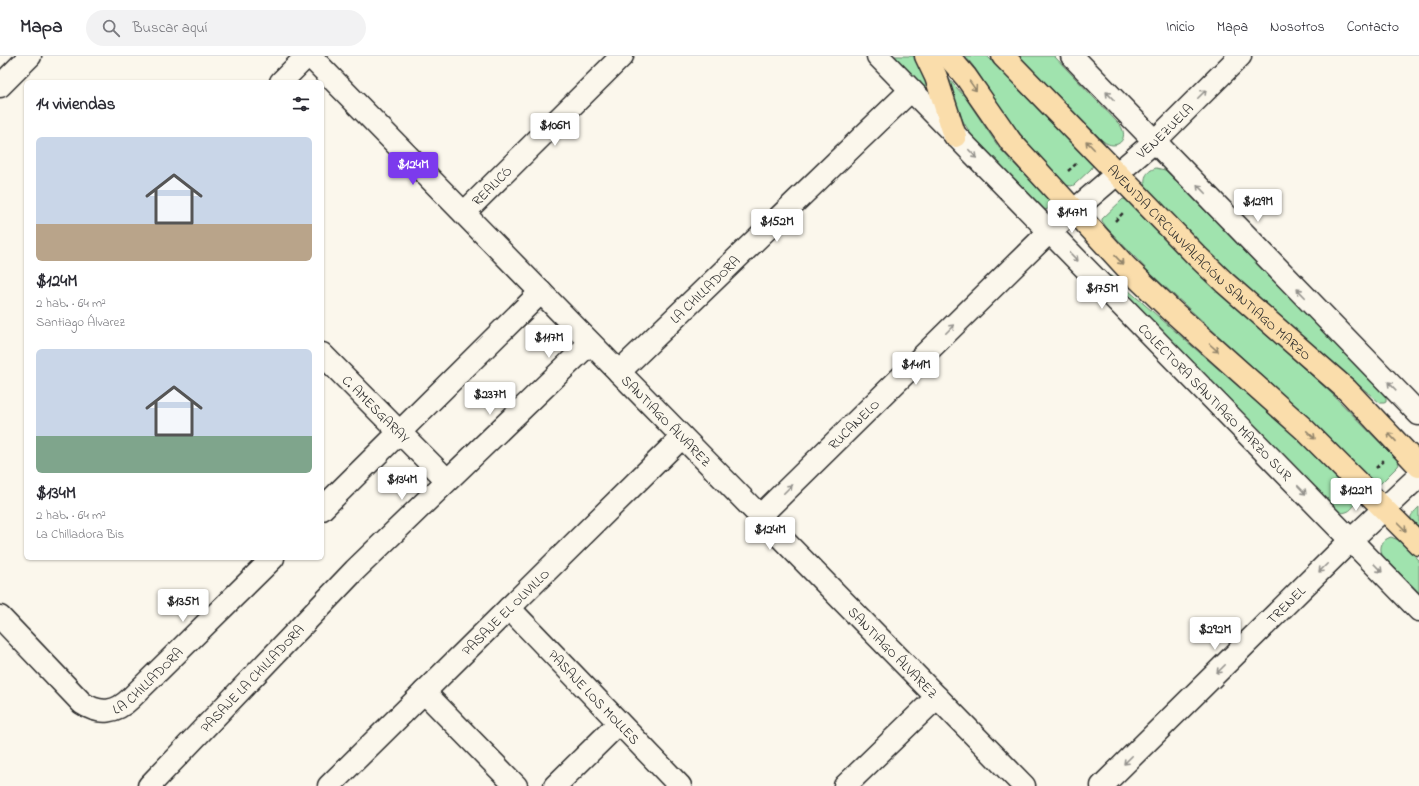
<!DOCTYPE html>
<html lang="es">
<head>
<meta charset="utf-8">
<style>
  body { margin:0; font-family:"Indie Flower",sans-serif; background:#f2f2f3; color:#2b2b33; height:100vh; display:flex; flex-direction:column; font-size:15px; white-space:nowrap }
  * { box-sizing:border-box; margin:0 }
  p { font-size:13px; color:#7c7c81 }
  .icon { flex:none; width:22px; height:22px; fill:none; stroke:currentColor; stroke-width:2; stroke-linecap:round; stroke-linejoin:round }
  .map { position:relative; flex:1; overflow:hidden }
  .details { position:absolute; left:24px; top:24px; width:300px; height:480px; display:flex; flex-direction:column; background:#fff; border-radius:6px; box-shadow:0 1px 3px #0004 }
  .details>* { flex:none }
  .price { position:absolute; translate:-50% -34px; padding:0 9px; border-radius:4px; background:#fff; color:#222; font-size:13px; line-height:26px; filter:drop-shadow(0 1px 2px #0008) }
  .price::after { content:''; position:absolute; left:50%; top:24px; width:12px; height:9px; margin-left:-6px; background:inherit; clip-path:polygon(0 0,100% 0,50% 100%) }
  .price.current { background:#7c3aed; color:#fff }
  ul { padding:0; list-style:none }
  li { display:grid; align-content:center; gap:8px; height:212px; padding:0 12px }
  li span { display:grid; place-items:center; height:124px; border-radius:6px; color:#555 }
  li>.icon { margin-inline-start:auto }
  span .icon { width:72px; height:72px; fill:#fffc; stroke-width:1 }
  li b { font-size:17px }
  h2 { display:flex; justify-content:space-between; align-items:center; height:48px; padding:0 12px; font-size:17px }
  header { display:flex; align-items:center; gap:24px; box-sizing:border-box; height:56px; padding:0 20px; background:#fff; border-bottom:1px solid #e1e1e2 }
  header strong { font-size:19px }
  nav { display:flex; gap:22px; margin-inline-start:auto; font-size:14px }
  .search { width:280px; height:36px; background:#f2f2f3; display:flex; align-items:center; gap:10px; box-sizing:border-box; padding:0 14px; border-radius:22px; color:#7c7c81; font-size:15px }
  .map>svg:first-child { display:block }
</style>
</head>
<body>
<header>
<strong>Mapa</strong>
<div class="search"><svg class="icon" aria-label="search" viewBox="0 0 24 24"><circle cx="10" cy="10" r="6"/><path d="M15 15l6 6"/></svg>Buscar aquí</div>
<nav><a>Inicio</a><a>Mapa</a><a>Nosotros</a><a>Contacto</a></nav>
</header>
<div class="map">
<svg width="1419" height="730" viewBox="0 0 1419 730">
  <rect width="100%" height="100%" fill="#fbf7ec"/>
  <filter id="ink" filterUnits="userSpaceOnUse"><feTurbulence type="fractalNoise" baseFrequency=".025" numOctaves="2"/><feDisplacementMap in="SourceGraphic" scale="8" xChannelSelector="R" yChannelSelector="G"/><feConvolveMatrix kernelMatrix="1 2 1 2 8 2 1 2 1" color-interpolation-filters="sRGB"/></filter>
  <g filter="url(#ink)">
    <g fill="#a0e3ae" stroke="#66876c">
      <path d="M 892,0 L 916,0 L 930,34 L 929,35 L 927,36 Z"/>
      <path d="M 965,0 L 987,0 L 1092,107 L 1093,109 L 1091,113 L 1074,129 L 1071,130 L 1066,129 C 1046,107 1025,85 1007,61 C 992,41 982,19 965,0 Z"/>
      <path d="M 1019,0 L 1054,0 L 1120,69 C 1130,82 1117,96 1103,85 Z"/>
      <path d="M 947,21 L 965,41 L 1000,93 L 1048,143 L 1050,147 L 1048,153 L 1041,155 L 978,89 L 964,67 L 945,25 Z"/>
      <path d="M 1156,112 L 1165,114 L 1168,117 L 1386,340 L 1386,346 L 1384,347 L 1380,347 L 1249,235 L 1147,133 C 1142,123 1146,115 1156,112 Z"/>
      <path d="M 1123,143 L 1127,144 L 1201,220 L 1330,336 L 1397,404 L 1399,408 L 1398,410 L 1379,429 L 1373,427 L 1313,366 L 1151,218 L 1107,172 L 1102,165 L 1102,163 Z"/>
      <path d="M 1109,220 L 1112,220 L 1296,381 L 1352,435 C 1360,447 1351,460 1336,456 L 1108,221 Z"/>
      <path d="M 1419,451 L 1419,472 C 1408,462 1408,462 1419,451 Z"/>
      <path d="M 1391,481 L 1401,485 L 1419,504 L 1419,537 L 1382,499 C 1379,490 1382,484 1391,481 Z"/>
    </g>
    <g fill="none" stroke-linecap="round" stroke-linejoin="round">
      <g stroke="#2b2b2b" stroke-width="25">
        <g id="street">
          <path id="s1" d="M 310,0 L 1024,730"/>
          <path d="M 281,26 L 307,0"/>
          <path d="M 0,30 L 30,0"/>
          <path id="s2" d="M 464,157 L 622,0"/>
          <path id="s3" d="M 322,298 L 447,424"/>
          <path id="s4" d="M 619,316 L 911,34"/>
          <path d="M 322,453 L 541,236"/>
          <path id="s5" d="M 760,460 L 1049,176 L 1155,85 L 1240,0"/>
          <path id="s6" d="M 509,552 L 680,730"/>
          <path id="s7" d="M 0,561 L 82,647 C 100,659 116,657 131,642 L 273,502"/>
          <path d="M 424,636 L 516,730"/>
          <path id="s8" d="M 149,730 L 355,514 L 590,287"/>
          <path id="s9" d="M 329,730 L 682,381"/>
          <path d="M 555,730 L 619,667"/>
          <path d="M 845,730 L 937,641"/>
        </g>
      </g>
      <g stroke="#2b2b2b" stroke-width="25">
        <g id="secondary">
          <path id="s10" d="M 878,0 L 1419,554"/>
          <path d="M 1072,0 L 1419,358"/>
          <path id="s11" d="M 1102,730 L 1351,484 L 1419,420"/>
        </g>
      </g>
      <g stroke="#2b2b2b" stroke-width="25">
        <g id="primary">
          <path d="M 926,0 L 936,21 L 955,80"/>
          <path d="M 948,0 L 966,21 L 1011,86 L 1126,211 L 1171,254 L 1304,373 L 1419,488"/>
          <path id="s12" d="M 1003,0 L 1197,200 L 1225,227 L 1347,334 L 1419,410"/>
        </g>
      </g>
      <g stroke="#2b2b2b" stroke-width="2.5" stroke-dasharray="4 3" stroke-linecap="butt">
        <path d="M 1068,115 L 1076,108"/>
        <path d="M 1115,165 L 1123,157"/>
        <path d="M 1376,412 L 1384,404"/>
      </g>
      <use href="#street" stroke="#fbf7ec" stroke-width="22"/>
      <use href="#secondary" stroke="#fbf7ec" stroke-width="22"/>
      <use href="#primary" stroke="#faddab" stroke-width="22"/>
    </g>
    <defs><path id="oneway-shaft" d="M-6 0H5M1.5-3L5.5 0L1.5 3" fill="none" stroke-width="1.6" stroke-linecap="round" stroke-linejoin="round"/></defs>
    <g stroke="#92846b">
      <use href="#oneway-shaft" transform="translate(973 30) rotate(55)"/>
      <use href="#oneway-shaft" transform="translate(1090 89) rotate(-134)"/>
      <use href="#oneway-shaft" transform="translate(1119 204) rotate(47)"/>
      <use href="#oneway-shaft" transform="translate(1214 292) rotate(42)"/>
      <use href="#oneway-shaft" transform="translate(1311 379) rotate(44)"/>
      <use href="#oneway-shaft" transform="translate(1392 381) rotate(-133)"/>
      <use href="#oneway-shaft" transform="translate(1402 471) rotate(45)"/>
    </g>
    <g stroke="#93918c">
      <use href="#oneway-shaft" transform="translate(1202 38) rotate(-45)"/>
      <use href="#oneway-shaft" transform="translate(1110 40) rotate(-134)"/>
      <use href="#oneway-shaft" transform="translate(973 98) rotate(46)"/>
      <use href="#oneway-shaft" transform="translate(1201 133) rotate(-134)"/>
      <use href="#oneway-shaft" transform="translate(1074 201) rotate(46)"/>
      <use href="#oneway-shaft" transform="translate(1301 237) rotate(-134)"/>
      <use href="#oneway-shaft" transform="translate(950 273) rotate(-45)"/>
      <use href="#oneway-shaft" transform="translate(1392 330) rotate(-134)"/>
      <use href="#oneway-shaft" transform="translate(788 433) rotate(-45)"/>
      <use href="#oneway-shaft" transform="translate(1302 434) rotate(46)"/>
      <use href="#oneway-shaft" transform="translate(1323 512) rotate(135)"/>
      <use href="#oneway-shaft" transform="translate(1378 512) rotate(46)"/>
      <use href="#oneway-shaft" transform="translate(1221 613) rotate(135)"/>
      <use href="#oneway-shaft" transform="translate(1128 704) rotate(135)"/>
    </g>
  </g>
  <g text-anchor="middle" stroke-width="4" stroke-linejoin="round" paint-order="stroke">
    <g font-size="14" fill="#2b2b2b" stroke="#fbf7ec">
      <text dy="5" stroke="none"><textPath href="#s5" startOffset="559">VENEZUELA</textPath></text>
      <text dy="5" stroke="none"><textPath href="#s2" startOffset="39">REALICÓ</textPath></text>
      <text dy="5" stroke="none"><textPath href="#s12" startOffset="292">AVENIDA CIRCUNVALACIÓN SANTIAGO MARZO</textPath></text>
      <text dy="5" stroke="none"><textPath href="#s4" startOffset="119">LA CHILLADORA</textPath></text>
      <text dy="5" stroke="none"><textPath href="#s10" startOffset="483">COLECTORA SANTIAGO MARZO SUR</textPath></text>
      <text dy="5" stroke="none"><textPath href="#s3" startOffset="77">C. AMESGARAY</textPath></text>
      <text dy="5" stroke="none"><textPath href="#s1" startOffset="510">SANTIAGO ÁLVAREZ</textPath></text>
      <text dy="5" stroke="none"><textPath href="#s5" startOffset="131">RUCANELO</textPath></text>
      <text dy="5" stroke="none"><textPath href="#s11" startOffset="258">TRENEL</textPath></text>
      <text dy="5" stroke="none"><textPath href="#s9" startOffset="248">PASAJE EL OLIVILLO</textPath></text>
      <text dy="5" stroke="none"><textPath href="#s1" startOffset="834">SANTIAGO ÁLVAREZ</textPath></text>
      <text dy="5" stroke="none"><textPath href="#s7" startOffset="197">LA CHILLADORA</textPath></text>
      <text dy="5" stroke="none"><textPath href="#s8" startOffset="149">PASAJE LA CHILLADORA</textPath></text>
      <text dy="5" stroke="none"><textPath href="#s6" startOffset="123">PASAJE LOS MOLLES</textPath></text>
    </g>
  </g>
</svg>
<b class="price" style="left:555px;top:91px">$106M</b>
<b class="price current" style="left:413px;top:130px">$124M</b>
<b class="price" style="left:1258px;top:167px">$129M</b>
<b class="price" style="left:1072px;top:178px">$147M</b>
<b class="price" style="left:777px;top:187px">$152M</b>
<b class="price" style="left:1102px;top:254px">$175M</b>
<b class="price" style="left:549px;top:303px">$117M</b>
<b class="price" style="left:916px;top:330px">$141M</b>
<b class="price" style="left:490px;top:360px">$237M</b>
<b class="price" style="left:402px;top:445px">$134M</b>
<b class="price" style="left:1356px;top:456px">$122M</b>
<b class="price" style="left:770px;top:495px">$124M</b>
<b class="price" style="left:183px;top:567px">$135M</b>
<b class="price" style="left:1215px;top:595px">$292M</b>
<section class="details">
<h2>14 viviendas<svg class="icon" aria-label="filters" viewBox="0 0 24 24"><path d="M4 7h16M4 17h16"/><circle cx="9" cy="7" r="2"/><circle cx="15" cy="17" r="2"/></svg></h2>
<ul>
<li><span style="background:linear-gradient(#c9d6e8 70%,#b9a48a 0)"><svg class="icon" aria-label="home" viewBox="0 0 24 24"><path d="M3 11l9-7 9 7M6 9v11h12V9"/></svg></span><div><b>$124M</b><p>2 hab. · 64 m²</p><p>Santiago Álvarez</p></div></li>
<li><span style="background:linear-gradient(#c9d6e8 70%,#7fa58c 0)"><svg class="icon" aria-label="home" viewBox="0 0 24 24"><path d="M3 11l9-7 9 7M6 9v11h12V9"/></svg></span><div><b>$134M</b><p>2 hab. · 64 m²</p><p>La Chilladora Bis</p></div></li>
</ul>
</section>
</div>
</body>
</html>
